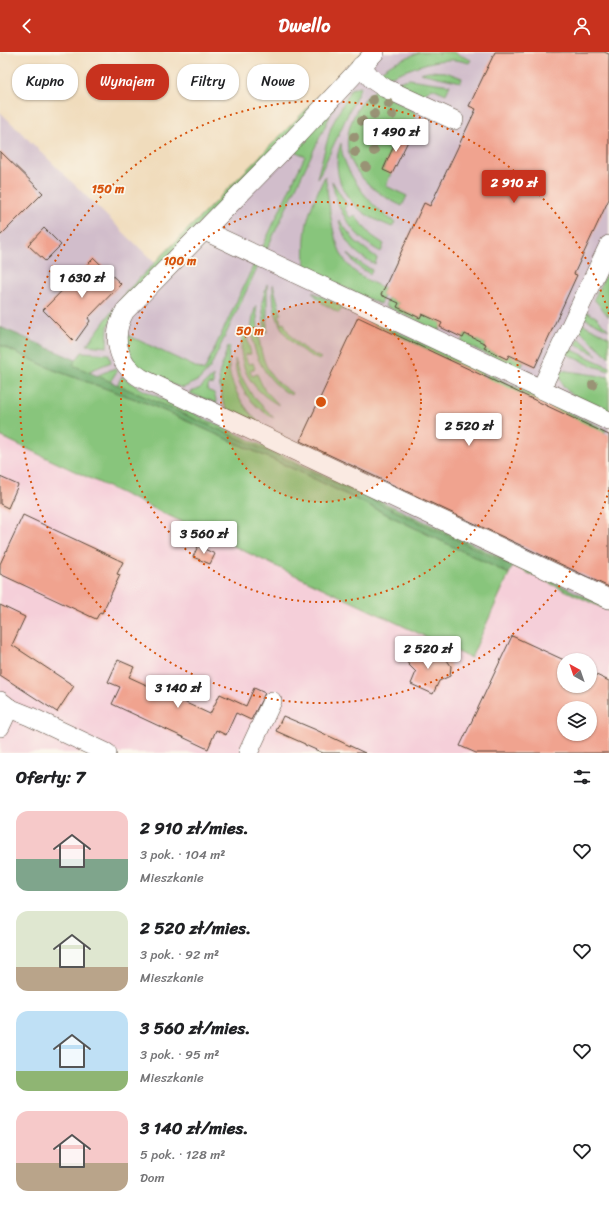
<!DOCTYPE html>
<html lang="pl">
<head>
<meta charset="utf-8">
<style>
  body { margin:0; font-family:Sriracha,sans-serif; background:#f2f2f2; color:#202124; height:100vh; display:flex; flex-direction:column; font-size:15px; white-space:nowrap }
  * { box-sizing:border-box; margin:0 }
  p { font-size:13px; color:#757577 }
  .icon { flex:none; width:22px; height:22px; fill:none; stroke:currentColor; stroke-width:2; stroke-linecap:round; stroke-linejoin:round }
  .map { position:relative; height:701px; overflow:hidden }
  .drawer { display:flex; flex-direction:column; background:#fff; flex:1 }
  .drawer>* { flex:none }
  .hud { position:absolute; left:12px; top:12px; width:400px; height:36px; display:flex; gap:8px }
  .needle { width:26px; rotate:320deg }
  .controls { position:absolute; left:557px; top:601px; display:grid; gap:8px }
  .controls a { display:grid; place-items:center; width:40px; height:40px; border-radius:50%; background:#fff; box-shadow:0 1px 3px #0004; font-size:20px }
  .price { position:absolute; translate:-50% -34px; padding:0 9px; border-radius:4px; background:#fff; color:#222; font-size:13px; line-height:26px; filter:drop-shadow(0 1px 2px #0008) }
  .price::after { content:''; position:absolute; left:50%; top:24px; width:12px; height:9px; margin-left:-6px; background:inherit; clip-path:polygon(0 0,100% 0,50% 100%) }
  .price.selected { background:#c8321e; color:#fff }
  ul { padding:0; list-style:none }
  li { display:flex; align-items:center; gap:12px; height:100px; padding:0 16px }
  li span { display:grid; place-items:center; flex:none; width:112px; height:80px; border-radius:12px; color:#555 }
  li>.icon { margin-inline-start:auto }
  span .icon { width:48px; height:48px; fill:#fffc; stroke-width:1 }
  li b { font-size:17px }
  h2 { display:flex; justify-content:space-between; align-items:center; height:48px; padding:0 16px; font-size:17px }
  .tag { padding:0 14px; border-radius:16px; background:#fff; box-shadow:0 1px 3px #0004; font-size:14px; line-height:36px }
  .tag.selected { background:#c8321e; color:#fff }
  header { display:flex; justify-content:space-between; align-items:center; height:52px; padding:0 16px; background:#c8321e; color:#fff; font-size:18px; font-weight:700 }
  .map>svg:first-child { display:block }
</style>
</head>
<body>
<header><svg class="icon" aria-label="back" viewBox="0 0 24 24"><path d="M15 5l-7 7 7 7"/></svg>Dwello<svg class="icon" aria-label="person" viewBox="0 0 24 24"><circle cx="12" cy="8" r="4"/><path d="M4 21q1-7 8-7t8 7"/></svg></header>
<div class="map">
<svg width="609" height="701" viewBox="0 0 609 701">
  <rect width="100%" height="100%" fill="#fbf7ec"/>
  <filter id="ink" filterUnits="userSpaceOnUse"><feTurbulence type="fractalNoise" baseFrequency=".025" numOctaves="2"/><feDisplacementMap in="SourceGraphic" scale="8" xChannelSelector="R" yChannelSelector="G"/><feConvolveMatrix kernelMatrix="1 2 1 2 8 2 1 2 1" color-interpolation-filters="sRGB"/></filter>
  <filter id="wash" filterUnits="userSpaceOnUse"><feTurbulence type="fractalNoise" baseFrequency=".012" numOctaves="4" result="noise"/><feDisplacementMap in="SourceGraphic" scale="16" xChannelSelector="R" yChannelSelector="G"/><feGaussianBlur stdDeviation="0.9" result="paint"/><feColorMatrix in="noise" values="0 0 0 0 0 0 0 0 0 0 0 0 0 0 0 0 0 1.4 0 .05"/><feComposite in="paint" operator="in"/></filter>
  <g filter="url(#wash)">
    <rect width="100%" height="100%" fill="#f0dcbc"/>
    <path fill="#f5cfd9" fill-rule="evenodd" d="M 0,384 L 471,606 L 513,514 L 609,559 L 609,701 L 0,701 ZM 564,608 L 590,608 L 590,634 L 564,634 ZM 564,656 L 590,656 L 590,682 L 564,682 Z"/>
    <path fill="#d1bdcb" d="M 363,0 L 609,0 L 609,559 L 274,402 L 72,313 L 76,308 L 0,275 L 0,60 L 155,211 Z"/>
    <g fill="#88c57c" stroke="#62784d">
      <path d="M 363,0 L 369,0 L 116,257 L 108,275 L 107,295 L 87,293 L 127,239 Z"/>
      <path d="M 420,0 L 438,0 L 439,3 L 440,0 L 453,0 L 471,8 L 469,11 C 440,1 410,18 383,27 L 379,20 L 393,11 Z"/>
      <path d="M 428,19 L 446,20 L 462,26 L 461,30 L 420,21 Z"/>
      <path d="M 409,27 L 450,33 L 446,42 L 432,36 L 422,44 L 390,32 Z"/>
      <path d="M 361,34 L 321,120 L 317,126 L 331,75 L 351,37 Z"/>
      <path d="M 375,38 L 415,60 L 416,63 L 410,81 L 398,75 L 388,97 L 391,99 L 383,117 L 391,121 L 386,134 L 407,144 L 402,154 C 366,137 333,107 354,64 C 359,53 365,45 375,38 Z"/>
      <path d="M 336,51 L 266,199 L 262,196 L 305,104 L 290,97 Z"/>
      <path d="M 341,91 C 341,118 373,158 395,170 L 392,175 C 383,171 372,167 364,161 C 341,145 331,117 341,91 Z"/>
      <path d="M 325,124 C 330,152 331,198 352,217 C 361,226 373,231 384,236 L 381,242 L 384,244 L 380,252 L 305,217 C 303,174 307,163 325,124 Z"/>
      <path d="M 332,129 L 347,153 L 344,156 L 350,166 L 354,163 L 371,183 L 384,192 L 381,200 C 353,185 337,159 332,129 Z"/>
      <path d="M 339,168 L 355,189 L 377,206 L 375,212 C 354,202 345,191 339,168 Z"/>
      <path d="M 348,202 L 355,208 L 372,218 L 370,222 L 357,214 Z"/>
      <path d="M 255,210 L 259,212 L 210,316 L 199,328 L 183,336 L 139,322 L 121,280 L 204,319 Z"/>
      <path d="M 609,215 L 609,265 L 594,247 Z"/>
      <path d="M 267,232 L 267,280 L 265,280 L 262,250 Z"/>
      <path d="M 273,232 L 281,262 L 279,263 L 281,272 L 284,271 C 291,289 304,298 321,306 L 319,308 C 285,292 272,271 273,232 Z"/>
      <path d="M 312,240 L 357,261 L 356,263 L 341,256 L 339,261 L 322,251 Z"/>
      <path d="M 388,246 L 399,251 L 397,255 L 420,266 L 422,262 L 442,271 L 439,279 L 385,254 Z"/>
      <path d="M 256,254 C 260,290 257,320 292,341 L 291,343 C 261,328 243,286 256,254 Z"/>
      <path d="M 585,259 L 596,265 L 609,278 L 582,265 Z"/>
      <path d="M 371,267 L 485,321 L 483,324 L 369,270 Z"/>
      <path d="M 579,270 L 609,285 L 609,305 L 577,276 Z"/>
      <path d="M 245,277 L 251,302 L 245,303 L 248,312 L 253,311 L 255,317 L 250,319 L 252,324 L 257,322 L 264,337 L 279,353 C 250,339 233,308 245,277 Z"/>
      <path d="M 465,282 L 486,292 L 484,296 L 507,307 L 509,303 L 524,309 L 520,318 L 461,290 Z"/>
      <path d="M 579,286 L 597,303 L 576,293 Z"/>
      <path d="M 0,293 L 54,318 L 149,352 L 298,419 L 509,522 L 471,606 L 0,384 Z"/>
      <path d="M 228,294 L 230,295 C 223,326 242,356 265,376 L 227,358 L 223,350 L 220,337 L 219,322 Z"/>
      <path d="M 568,296 L 609,315 L 609,319 L 590,313 L 565,301 Z"/>
      <path d="M 82,300 L 109,302 L 111,310 L 87,320 L 72,313 Z"/>
      <path d="M 235,307 L 241,324 L 252,343 L 274,366 C 251,354 235,334 235,307 Z"/>
      <path d="M 115,316 L 117,319 L 110,330 L 96,324 Z"/>
      <path d="M 560,318 L 609,325 L 609,360 C 590,351 556,343 560,318 Z"/>
      <path d="M 488,322 L 606,378 L 604,381 L 486,326 Z"/>
      <path d="M 122,324 L 139,336 L 609,556 L 609,559 L 274,402 L 117,333 Z"/>
      <path d="M 213,324 L 213,333 L 209,332 L 207,338 L 214,341 L 217,351 L 189,341 L 200,336 Z"/>
    </g>
    <path fill="#6eaa6c" stroke="#546a45" d="M 0,275 L 76,308 L 73,313 L 274,402 L 513,514 L 509,522 L 298,419 L 149,352 L 54,318 L 0,293 Z"/>
    <g id="blocks">
      <g fill="#f0a38f" fill-rule="evenodd">
        <path d="M 495,0 L 604,0 L 609,2 L 609,147 L 574,222 L 577,223 L 535,315 L 509,303 L 507,307 L 484,296 L 486,292 L 465,282 L 463,286 L 440,275 L 442,271 L 422,262 L 420,266 L 397,255 L 399,251 L 381,243 L 424,151 L 430,154 L 476,57 L 469,54 Z"/>
        <path d="M 400,80 L 410,85 L 392,122 L 383,118 Z"/>
        <path d="M 0,99 L 43,141 L 0,184 Z"/>
        <path d="M 44,176 L 61,193 L 45,209 L 28,193 Z"/>
        <path d="M 94,206 L 121,232 L 88,266 L 90,269 L 75,290 L 43,258 Z"/>
        <path d="M 358,265 L 609,383 L 609,535 L 300,389 Z"/>
        <path d="M 0,425 L 18,433 L 8,456 L 0,452 Z"/>
        <path d="M 23,463 L 123,510 L 117,522 L 120,523 L 102,561 L 100,560 L 96,567 L 0,522 L 0,512 Z"/>
        <path d="M 198,494 L 215,502 L 210,512 L 193,505 Z"/>
        <path d="M 0,553 L 25,565 L 12,593 L 74,634 L 57,660 L 0,623 Z"/>
        <path d="M 512,584 L 564,608 L 564,634 L 590,634 L 590,620 L 609,629 L 609,701 L 476,701 L 460,694 ZM 564,656 L 590,656 L 590,682 L 564,682 Z"/>
        <path d="M 415,596 L 424,598 L 431,608 L 443,606 L 447,608 L 451,614 L 450,624 L 439,629 L 433,642 L 411,632 L 416,620 L 408,612 L 407,605 L 409,600 Z"/>
        <path d="M 118,608 L 134,615 L 129,625 L 210,662 L 220,642 L 246,654 L 254,636 L 265,641 L 251,668 L 236,661 L 226,683 L 216,678 L 208,697 L 112,652 L 120,635 L 108,630 Z"/>
        <path d="M 283,664 L 314,677 L 365,701 L 323,701 L 305,693 L 305,692 L 276,679 Z"/>
      </g>
    </g>
  </g>
  <g filter="url(#ink)">
    <use href="#blocks" fill-opacity="0" stroke="#564536" stroke-width="1"/>
    <g fill="none" stroke-linecap="round" stroke-linejoin="round">
      <g stroke="#564536" stroke-width="20">
        <g id="minor">
          <path d="M 375,0 L 288,93 L 125,259 C 111,283 116,311 141,326 L 609,547"/>
          <path d="M 361,14 L 373,28 L 385,36 L 454,68"/>
          <path d="M 205,179 L 609,369"/>
          <path d="M 541,337 L 609,193"/>
          <path d="M 0,649 L 9,656 L 0,675"/>
          <path d="M 9,656 L 29,664 L 107,701"/>
          <path d="M 248,701 L 272,649"/>
        </g>
      </g>
      <use href="#minor" stroke="#fff" stroke-width="19"/>
    </g>
    <g fill="#999374">
      <circle cx="373" cy="48" r="5"/>
      <circle cx="389" cy="52" r="5"/>
      <circle cx="374" cy="62" r="5"/>
      <circle cx="392" cy="63" r="5"/>
      <circle cx="362" cy="69" r="5"/>
      <circle cx="385" cy="77" r="5"/>
      <circle cx="354" cy="85" r="5"/>
      <circle cx="372" cy="86" r="5"/>
      <circle cx="374" cy="99" r="5"/>
      <circle cx="355" cy="100" r="5"/>
      <circle cx="366" cy="115" r="5"/>
      <circle cx="593" cy="333" r="5"/>
    </g>
  </g>
  <circle cx="321" cy="350" r="100" fill="#d7540e" fill-opacity=".12"/>
  <g fill="none" stroke="#d7540e" stroke-width="2" stroke-dasharray="2 4">
    <circle cx="321" cy="350" r="100"/>
    <circle cx="321" cy="350" r="200"/>
    <path d="M609 438A301 301 0 1 1 609 262"/>
  </g>
  <circle cx="321" cy="350" r="6" fill="#d7540e" stroke="#fbf7ec" stroke-width="2"/>
  <g font-size="12" text-anchor="middle" font-weight="bold" fill="#d7540e" stroke="#fbf7ec" stroke-width="3.5" stroke-linejoin="round" paint-order="stroke">
    <text x="108" y="141">150 m</text>
    <text x="180" y="213">100 m</text>
    <text x="250" y="283">50 m</text>
  </g>
</svg>
<div class="controls">
<a><svg class="needle" viewBox="-14 -14 28 28"><path d="M0-13l5 13h-10z" fill="#e53935"/><path d="M0 13l5-13h-10z" fill="#757577"/></svg></a>
<a><svg class="icon" aria-label="layers" viewBox="0 0 24 24"><path d="M12 4l9 5-9 5-9-5zM3 14l9 5 9-5"/></svg></a>
</div>
<b class="price" style="left:396px;top:101px">1 490 zł</b>
<b class="price selected" style="left:514px;top:152px">2 910 zł</b>
<b class="price" style="left:82px;top:247px">1 630 zł</b>
<b class="price" style="left:469px;top:395px">2 520 zł</b>
<b class="price" style="left:204px;top:503px">3 560 zł</b>
<b class="price" style="left:428px;top:618px">2 520 zł</b>
<b class="price" style="left:178px;top:657px">3 140 zł</b>
<div class="hud">
<a class="tag">Kupno</a>
<a class="tag selected">Wynajem</a>
<a class="tag">Filtry</a>
<a class="tag">Nowe</a>
</div>
</div>
<section class="drawer">
<h2>Oferty: 7<svg class="icon" aria-label="filters" viewBox="0 0 24 24"><path d="M4 7h16M4 17h16"/><circle cx="9" cy="7" r="2"/><circle cx="15" cy="17" r="2"/></svg></h2>
<ul>
<li><span style="background:linear-gradient(#f6c9c9 60%,#7fa58c 0)"><svg class="icon" aria-label="home" viewBox="0 0 24 24"><path d="M3 11l9-7 9 7M6 9v11h12V9"/></svg></span><div><b>2 910 zł/mies.</b><p>3 pok. · 104 m²</p><p>Mieszkanie</p></div><svg class="icon" aria-label="heart" viewBox="0 0 24 24"><path d="M12 20l-8-8c-3-5 5-10 8-4 3-6 11-1 8 4z"/></svg></li>
<li><span style="background:linear-gradient(#dfe7d0 70%,#b9a48a 0)"><svg class="icon" aria-label="home" viewBox="0 0 24 24"><path d="M3 11l9-7 9 7M6 9v11h12V9"/></svg></span><div><b>2 520 zł/mies.</b><p>3 pok. · 92 m²</p><p>Mieszkanie</p></div><svg class="icon" aria-label="heart" viewBox="0 0 24 24"><path d="M12 20l-8-8c-3-5 5-10 8-4 3-6 11-1 8 4z"/></svg></li>
<li><span style="background:linear-gradient(#bfe0f5 75%,#8fb573 0)"><svg class="icon" aria-label="home" viewBox="0 0 24 24"><path d="M3 11l9-7 9 7M6 9v11h12V9"/></svg></span><div><b>3 560 zł/mies.</b><p>3 pok. · 95 m²</p><p>Mieszkanie</p></div><svg class="icon" aria-label="heart" viewBox="0 0 24 24"><path d="M12 20l-8-8c-3-5 5-10 8-4 3-6 11-1 8 4z"/></svg></li>
<li><span style="background:linear-gradient(#f6c9c9 65%,#b9a48a 0)"><svg class="icon" aria-label="home" viewBox="0 0 24 24"><path d="M3 11l9-7 9 7M6 9v11h12V9"/></svg></span><div><b>3 140 zł/mies.</b><p>5 pok. · 128 m²</p><p>Dom</p></div><svg class="icon" aria-label="heart" viewBox="0 0 24 24"><path d="M12 20l-8-8c-3-5 5-10 8-4 3-6 11-1 8 4z"/></svg></li>
</ul>
</section>
</body>
</html>
